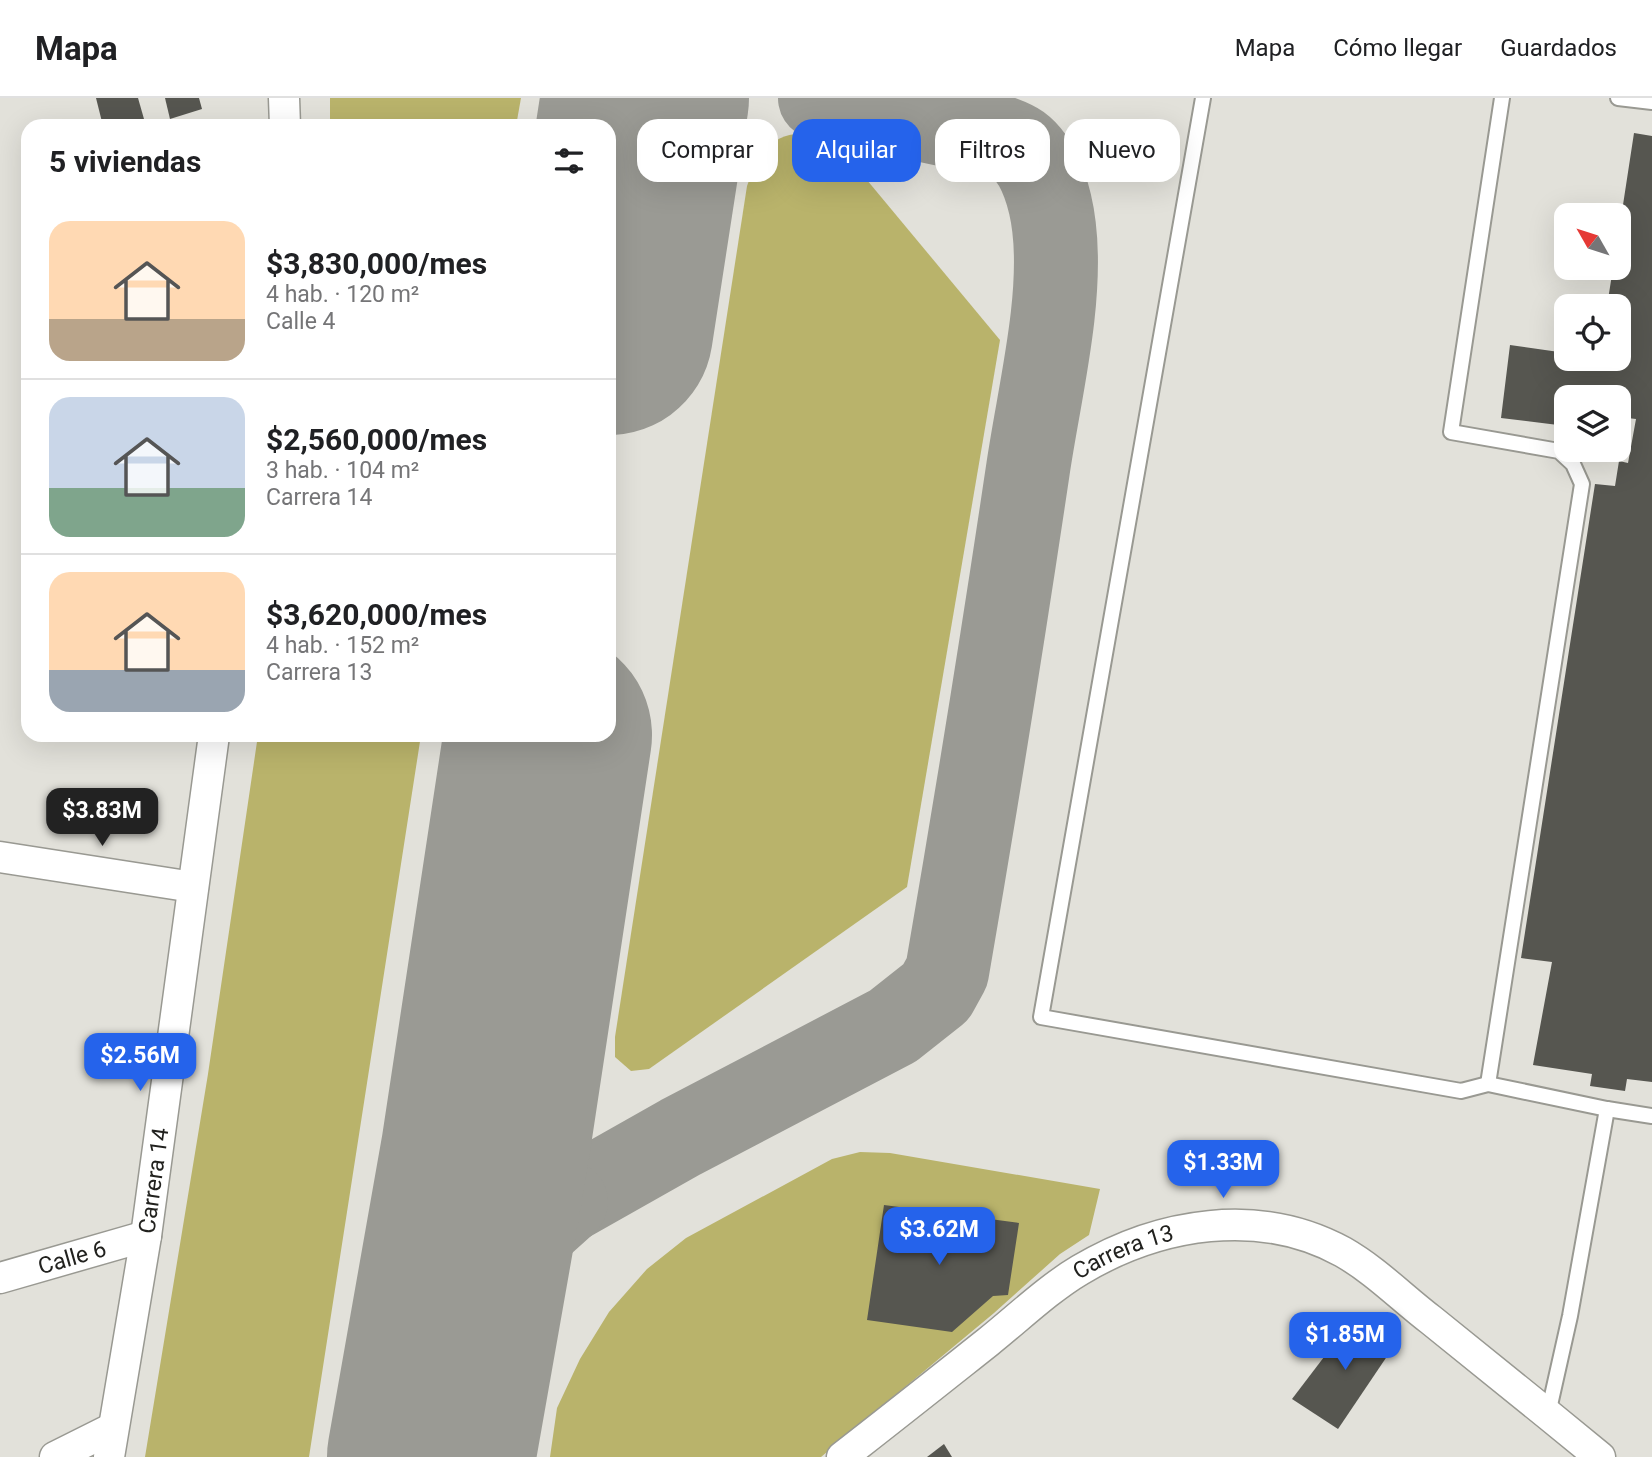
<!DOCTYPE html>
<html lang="es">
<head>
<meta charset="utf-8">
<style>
  body { margin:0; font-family:Roboto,sans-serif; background:#f2f2f2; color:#202124; height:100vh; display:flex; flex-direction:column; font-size:26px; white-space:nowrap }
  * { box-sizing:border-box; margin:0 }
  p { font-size:23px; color:#757577 }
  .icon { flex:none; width:38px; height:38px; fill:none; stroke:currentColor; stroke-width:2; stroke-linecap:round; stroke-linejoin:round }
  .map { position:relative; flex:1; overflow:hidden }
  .drawer { position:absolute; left:21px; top:21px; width:595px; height:623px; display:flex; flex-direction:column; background:#fff; border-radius:21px; box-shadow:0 7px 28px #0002 }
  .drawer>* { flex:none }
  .top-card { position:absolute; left:637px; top:21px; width:665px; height:63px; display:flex; gap:14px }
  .needle { width:46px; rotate:309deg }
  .tools { position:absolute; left:1554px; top:105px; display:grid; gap:14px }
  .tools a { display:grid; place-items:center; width:77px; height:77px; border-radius:14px; background:#fff; box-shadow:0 7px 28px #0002; font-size:35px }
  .price { position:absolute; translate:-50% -60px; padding:0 16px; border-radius:14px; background:#2563eb; color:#fff; font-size:23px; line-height:46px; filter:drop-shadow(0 2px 4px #0008) }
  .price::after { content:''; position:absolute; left:50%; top:42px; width:21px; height:16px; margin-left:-10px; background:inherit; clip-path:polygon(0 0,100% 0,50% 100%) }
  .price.active { background:#222; color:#fff }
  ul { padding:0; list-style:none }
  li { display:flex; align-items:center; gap:21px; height:175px; padding:0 28px }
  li+li { border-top:2px solid #e0e0e0 }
  li span { display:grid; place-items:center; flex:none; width:196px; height:140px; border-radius:21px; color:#555 }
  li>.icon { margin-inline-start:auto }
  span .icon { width:84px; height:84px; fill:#fffc; stroke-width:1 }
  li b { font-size:30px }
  h2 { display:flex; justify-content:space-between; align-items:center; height:84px; padding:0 28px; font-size:30px }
  .chip { padding:0 24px; border-radius:21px; background:#fff; box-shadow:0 7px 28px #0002; font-size:24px; line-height:63px }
  .chip.active { background:#2563eb; color:#fff }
  header { display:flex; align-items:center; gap:42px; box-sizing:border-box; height:98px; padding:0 35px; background:#fff; border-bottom:2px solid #e0e0e0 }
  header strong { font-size:33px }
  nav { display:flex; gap:38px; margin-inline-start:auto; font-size:24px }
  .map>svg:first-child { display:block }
</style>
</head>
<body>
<header>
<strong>Mapa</strong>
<nav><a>Mapa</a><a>Cómo llegar</a><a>Guardados</a></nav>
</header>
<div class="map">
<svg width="1652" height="1359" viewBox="0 0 1652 1359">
  <rect width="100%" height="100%" fill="#e2e1da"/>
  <g fill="#b9b36b">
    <path d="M 330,0 L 521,0 L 516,28 L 330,28 Z"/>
    <path d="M 795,36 L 824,42 L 847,58 L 1000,242 L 907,789 L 649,971 L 631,973 L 615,959 L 615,939 L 747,88 C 756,63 766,40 795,36 Z"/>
    <path d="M 258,637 L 421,637 L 309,1359 L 145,1359 L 208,976 Z"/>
    <path d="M 860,1054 L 890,1055 L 1100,1091 L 1089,1137 L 1060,1156 L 994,1215 L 821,1359 L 550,1359 L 557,1310 L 580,1261 L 609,1214 L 647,1171 L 686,1140 L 832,1061 Z"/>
  </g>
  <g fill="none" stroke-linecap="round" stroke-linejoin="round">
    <g stroke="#9a9a94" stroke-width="84">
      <path d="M 636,57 L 669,22 L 704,0"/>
      <path d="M 485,1053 L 496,1075 L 509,1090 L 544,1104 L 566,1104 L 681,1039 L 893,928 L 936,894 L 947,874 C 976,706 1003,539 1028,371 C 1039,296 1063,203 1054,129 C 1051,103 1041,64 1019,48 C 1012,43 1002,40 994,37 L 820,0"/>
      <path d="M 445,1271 L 489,1182 L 516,1149 L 566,1104"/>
    </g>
    <g stroke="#9a9a94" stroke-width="208">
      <path d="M 609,233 L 645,0"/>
      <path d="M 431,1359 L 485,1053 L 548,637"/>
    </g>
  </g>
  <g fill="#565650">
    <path d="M 96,0 L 138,0 L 146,28 L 103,28 Z"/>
    <path d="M 165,0 L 199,0 L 202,11 L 170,21 Z"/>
    <path d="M 1634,35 L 1652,38 L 1652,984 L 1627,981 L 1625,993 L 1590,988 L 1592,976 L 1533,967 L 1552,864 L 1521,860 L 1595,386 L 1615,388 L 1619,363 L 1628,365 L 1636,321 L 1619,319 L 1619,299 L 1566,299 L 1566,328 L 1501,320 L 1510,247 L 1566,255 L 1566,261 L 1619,261 L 1619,208 L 1607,208 L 1613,170 L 1619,170 L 1619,133 Z"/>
    <path d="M 884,1107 L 1019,1125 L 1008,1197 L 993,1198 L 952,1234 L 867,1222 Z"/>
    <path d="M 1356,1217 L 1396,1245 L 1338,1331 L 1292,1301 Z"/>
    <path d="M 944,1346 L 952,1359 L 927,1359 Z"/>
  </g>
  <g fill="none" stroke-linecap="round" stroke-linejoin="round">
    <g stroke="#999992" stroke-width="18">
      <g id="service">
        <path d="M 1203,0 L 1041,919 L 1461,993 L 1488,986 L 1607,1011 L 1570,1218 L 1548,1316"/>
        <path d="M 1618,0 L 1652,4"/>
        <path d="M 1488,986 L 1582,386 L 1573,366 L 1559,353 L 1451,334 L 1502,0"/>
        <path d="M 1607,1011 L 1652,1018"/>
      </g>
    </g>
    <g stroke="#999992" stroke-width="33">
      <g id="minor">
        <path d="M 284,0 L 285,28"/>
        <path d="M 0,759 L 193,789"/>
        <path id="s1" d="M 0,1180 L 146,1138"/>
        <path d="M 55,1359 L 113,1330"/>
        <path id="s2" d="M 109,1359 L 146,1138 L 214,637"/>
        <path id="s3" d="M 842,1359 C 891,1321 940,1282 988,1244 C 1018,1220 1048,1191 1080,1172 C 1159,1125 1259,1108 1343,1154 C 1376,1173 1401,1199 1431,1222 C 1488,1268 1544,1313 1600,1359"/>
      </g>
    </g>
    <use href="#service" stroke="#fff" stroke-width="14"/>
    <use href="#minor" stroke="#fff" stroke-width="30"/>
  </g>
  <g text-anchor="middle" stroke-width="7" stroke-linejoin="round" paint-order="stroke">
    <g font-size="23" fill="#21211e" stroke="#e2e1da">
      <text dy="8" stroke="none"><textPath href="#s2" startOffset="280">Carrera 14</textPath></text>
      <text dy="8" stroke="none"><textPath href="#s3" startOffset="350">Carrera 13</textPath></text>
      <text dy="8" stroke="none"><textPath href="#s1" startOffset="75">Calle 6</textPath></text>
    </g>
  </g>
</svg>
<div class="tools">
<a><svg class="needle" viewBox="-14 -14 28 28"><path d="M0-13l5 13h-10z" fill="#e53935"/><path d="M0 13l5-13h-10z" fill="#757577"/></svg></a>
<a><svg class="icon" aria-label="locate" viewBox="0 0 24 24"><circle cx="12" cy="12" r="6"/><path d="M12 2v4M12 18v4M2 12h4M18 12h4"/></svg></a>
<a><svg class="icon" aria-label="layers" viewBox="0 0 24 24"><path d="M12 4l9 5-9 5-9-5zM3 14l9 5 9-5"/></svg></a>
</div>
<b class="price active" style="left:102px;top:750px">$3.83M</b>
<b class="price" style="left:140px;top:995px">$2.56M</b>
<b class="price" style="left:1223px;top:1102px">$1.33M</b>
<b class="price" style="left:939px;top:1169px">$3.62M</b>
<b class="price" style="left:1345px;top:1274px">$1.85M</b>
<div class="top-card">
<a class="chip">Comprar</a>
<a class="chip active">Alquilar</a>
<a class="chip">Filtros</a>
<a class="chip">Nuevo</a>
</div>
<section class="drawer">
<h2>5 viviendas<svg class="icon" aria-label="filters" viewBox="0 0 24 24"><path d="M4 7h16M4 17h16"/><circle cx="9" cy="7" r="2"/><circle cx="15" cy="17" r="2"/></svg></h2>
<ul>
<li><span style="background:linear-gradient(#ffd9b3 70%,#b9a48a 0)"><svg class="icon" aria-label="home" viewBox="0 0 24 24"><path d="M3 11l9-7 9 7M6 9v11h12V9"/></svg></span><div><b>$3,830,000/mes</b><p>4 hab. · 120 m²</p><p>Calle 4</p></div></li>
<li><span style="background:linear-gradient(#c9d6e8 65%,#7fa58c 0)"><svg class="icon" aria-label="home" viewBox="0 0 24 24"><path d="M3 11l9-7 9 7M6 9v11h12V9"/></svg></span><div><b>$2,560,000/mes</b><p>3 hab. · 104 m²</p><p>Carrera 14</p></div></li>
<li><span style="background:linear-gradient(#ffd9b3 70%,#9aa5b1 0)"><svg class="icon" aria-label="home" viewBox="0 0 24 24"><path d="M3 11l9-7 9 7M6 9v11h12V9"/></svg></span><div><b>$3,620,000/mes</b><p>4 hab. · 152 m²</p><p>Carrera 13</p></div></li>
</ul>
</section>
</div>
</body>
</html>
